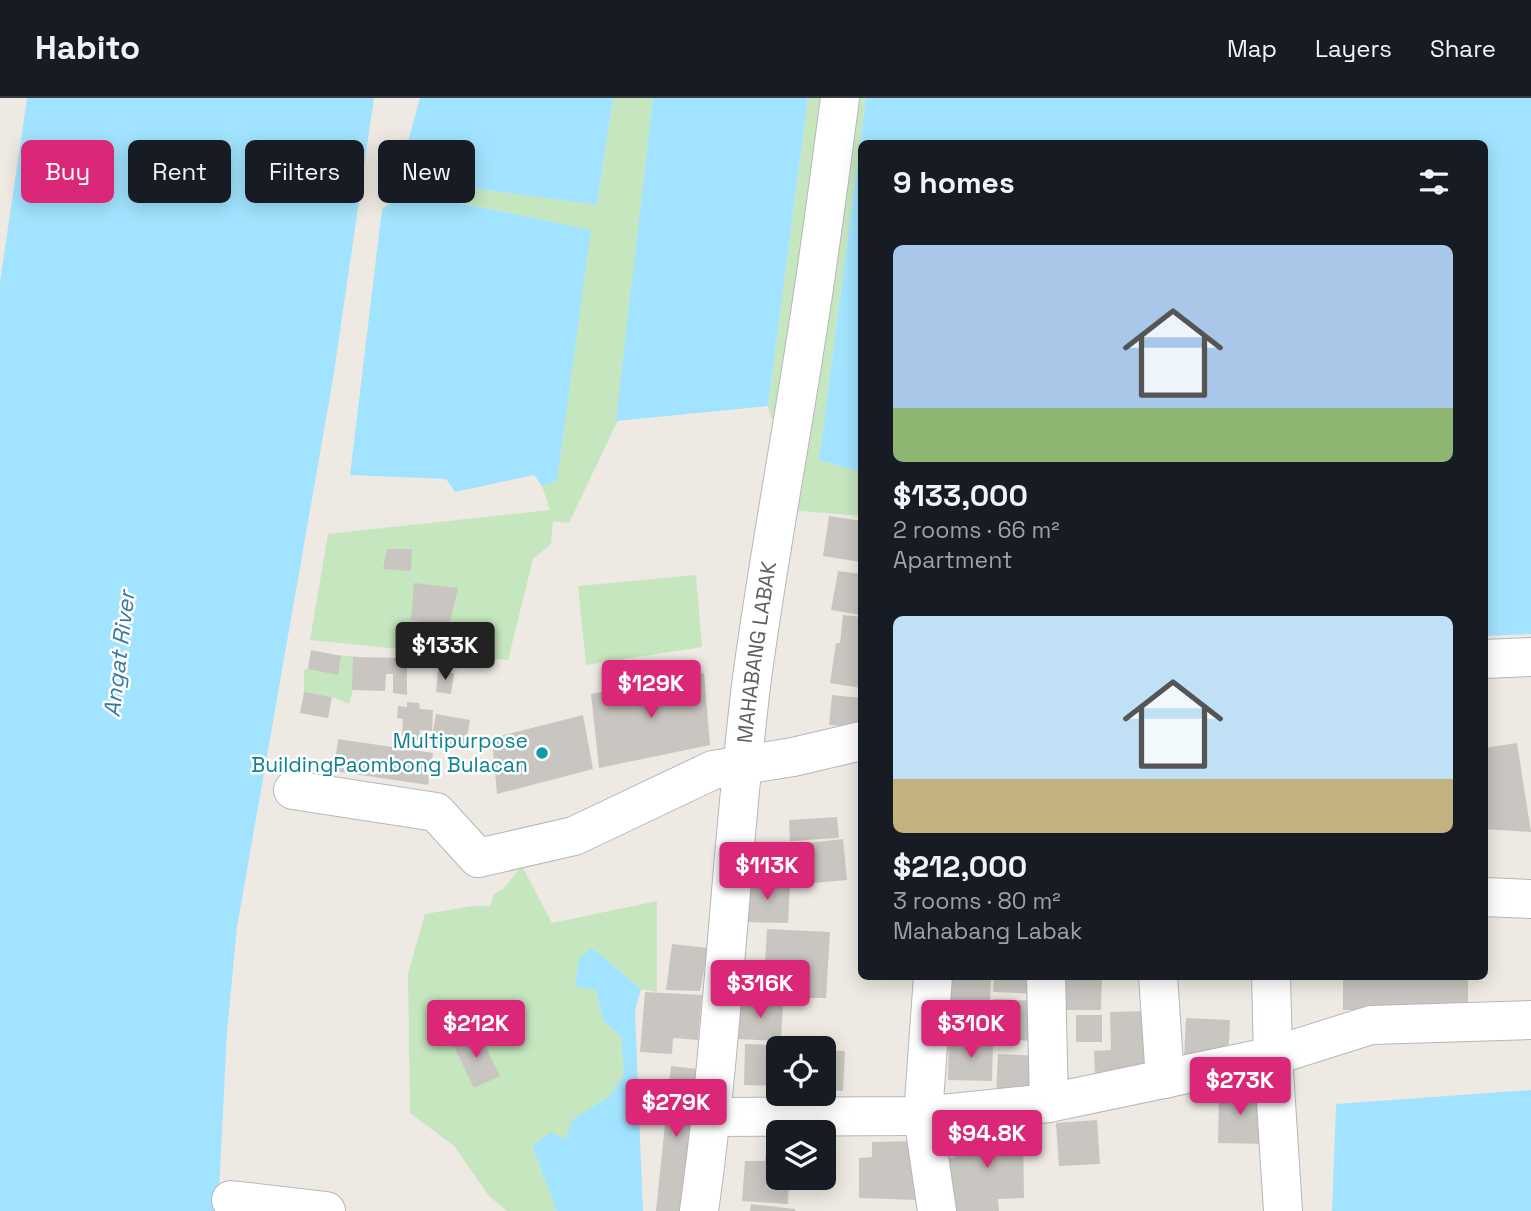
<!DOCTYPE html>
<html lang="en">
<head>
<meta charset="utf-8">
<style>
  body { margin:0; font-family:"Space Grotesk",sans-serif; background:#242831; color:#f1f3f6; height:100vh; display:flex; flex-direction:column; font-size:26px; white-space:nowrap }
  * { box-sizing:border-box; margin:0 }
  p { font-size:23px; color:#9ea1a6 }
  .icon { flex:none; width:38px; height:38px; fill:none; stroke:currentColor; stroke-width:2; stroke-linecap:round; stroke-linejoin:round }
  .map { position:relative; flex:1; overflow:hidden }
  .sheet { position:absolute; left:858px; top:42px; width:630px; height:840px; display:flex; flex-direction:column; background:#171b24; border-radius:10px; box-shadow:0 4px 18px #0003 }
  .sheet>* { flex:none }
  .hud { position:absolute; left:21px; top:42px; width:665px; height:63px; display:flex; gap:14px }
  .tools { position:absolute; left:766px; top:938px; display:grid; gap:14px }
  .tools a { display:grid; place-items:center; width:70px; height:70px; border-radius:10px; background:#171b24; box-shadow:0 4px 18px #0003; font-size:35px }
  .price { position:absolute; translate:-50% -60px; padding:0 16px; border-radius:7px; background:#db2777; color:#fff; font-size:23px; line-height:46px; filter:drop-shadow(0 2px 4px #0008) }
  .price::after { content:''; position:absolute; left:50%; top:42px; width:21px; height:16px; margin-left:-10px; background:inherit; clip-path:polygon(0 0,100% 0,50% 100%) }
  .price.selected { background:#222; color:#fff }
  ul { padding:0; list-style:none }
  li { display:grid; align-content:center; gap:14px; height:371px; padding:0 35px }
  li span { display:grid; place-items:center; height:217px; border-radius:10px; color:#555 }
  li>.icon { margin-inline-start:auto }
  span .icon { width:126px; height:126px; fill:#fffc; stroke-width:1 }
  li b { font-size:30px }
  h2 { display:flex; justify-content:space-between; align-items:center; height:84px; padding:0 35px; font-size:30px }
  .chip { padding:0 24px; border-radius:10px; background:#171b24; box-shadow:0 4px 18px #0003; font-size:24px; line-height:63px }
  .chip.selected { background:#db2777; color:#fff }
  header { display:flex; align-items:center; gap:42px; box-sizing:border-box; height:98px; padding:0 35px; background:#171b24; border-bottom:2px solid #363941 }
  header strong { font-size:33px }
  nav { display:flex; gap:38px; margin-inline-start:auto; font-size:24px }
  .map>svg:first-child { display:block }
</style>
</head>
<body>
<header>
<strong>Habito</strong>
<nav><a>Map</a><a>Layers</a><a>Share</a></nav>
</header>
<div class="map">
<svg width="1531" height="1113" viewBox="0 0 1531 1113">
  <rect width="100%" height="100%" fill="#eeeae3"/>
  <g fill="#c5e6bf">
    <path d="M 613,0 L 653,0 L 617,324 L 569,425 L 553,423 L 551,446 L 533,461 L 508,562 L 310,542 L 328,436 L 550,412 L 542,388 L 557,383 L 590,132 L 465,106 L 466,89 L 597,107 Z"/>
    <path d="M 808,0 L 827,0 L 783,319 L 771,320 L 768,308 Z"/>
    <path d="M 852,0 L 866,0 L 819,362 L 861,374 L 861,418 L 790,412 Z"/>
    <path d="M 696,477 L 702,549 L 586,567 L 578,488 Z"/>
    <path d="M 337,557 L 362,559 L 349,606 L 332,599 L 304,594 L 304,572 Z"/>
    <path d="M 522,768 L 552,825 L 657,803 L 657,894 L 641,891 L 592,850 L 596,892 L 603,923 L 621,938 L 624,976 L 610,998 L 574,1021 L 565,1041 L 532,1048 L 557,1113 L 507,1113 L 489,1098 L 454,1048 L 410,1015 L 408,875 L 425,816 L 474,808 L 490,808 L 494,796 L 503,791 Z"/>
  </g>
  <g fill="#a2e4ff">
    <path d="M 27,0 L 374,0 L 333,281 L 237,829 L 227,934 L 218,1113 L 0,1113 L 0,184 Z"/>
    <path d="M 420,0 L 613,0 L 597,107 L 442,86 L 441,61 L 406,51 Z"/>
    <path d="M 653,0 L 808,0 L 768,308 L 616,323 Z"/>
    <path d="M 866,0 L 1531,0 L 1531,536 L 1484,538 L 1484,46 L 861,46 L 861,374 L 819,362 Z"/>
    <path d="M 403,97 L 465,106 L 591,132 L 557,383 L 542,388 L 534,377 L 455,394 L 446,381 L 350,377 L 382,111 Z"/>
    <path d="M 592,850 L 641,891 L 635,913 L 643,1113 L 557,1113 L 532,1048 L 551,1034 L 565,1041 L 573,1021 L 610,998 L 624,976 L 621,938 L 603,923 L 596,892 L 575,888 L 579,861 Z"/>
    <path d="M 1531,992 L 1531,1113 L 1332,1113 L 1336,1006 Z"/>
  </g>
  <g fill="#c9c5c0">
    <path d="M 829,418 L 861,423 L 861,464 L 823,458 Z"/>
    <path d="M 387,451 L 412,451 L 411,473 L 383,471 Z"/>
    <path d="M 838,473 L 861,476 L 861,517 L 831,512 Z"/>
    <path d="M 414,485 L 458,490 L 449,528 L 411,522 Z"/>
    <path d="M 843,517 L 861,519 L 861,590 L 830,585 L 836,545 L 840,545 Z"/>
    <path d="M 311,552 L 341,558 L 338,577 L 308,571 Z"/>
    <path d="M 353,559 L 407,560 L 407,597 L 393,595 L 393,576 L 386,576 L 385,593 L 352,592 Z"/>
    <path d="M 438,573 L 454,575 L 451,596 L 436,594 Z"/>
    <path d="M 704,575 L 710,647 L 599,670 L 591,596 Z"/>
    <path d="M 304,594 L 332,599 L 328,620 L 300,615 Z"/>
    <path d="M 832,597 L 861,600 L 861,629 L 829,627 Z"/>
    <path d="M 407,604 L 419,605 L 420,611 L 433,612 L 432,633 L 420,632 L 419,642 L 402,640 L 403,621 L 397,620 L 398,608 L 407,609 Z"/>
    <path d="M 436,616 L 470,622 L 465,650 L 431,644 Z"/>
    <path d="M 583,617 L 593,671 L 497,696 L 492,640 Z"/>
    <path d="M 338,641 L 433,655 L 428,687 L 334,673 Z"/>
    <path d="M 1517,645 L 1531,734 L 1484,731 L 1484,650 Z"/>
    <path d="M 837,719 L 839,740 L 790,743 L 789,722 Z"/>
    <path d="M 843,741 L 847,782 L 803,786 L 799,746 Z"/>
    <path d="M 746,783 L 790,785 L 788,825 L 744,824 Z"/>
    <path d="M 767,831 L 830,834 L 826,900 L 773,900 L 772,883 L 764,883 Z"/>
    <path d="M 672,846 L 708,850 L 700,893 L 666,892 Z"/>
    <path d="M 947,878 L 991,878 L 990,904 L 946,902 Z"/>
    <path d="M 994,878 L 1038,878 L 1038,896 L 993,894 Z"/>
    <path d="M 1059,878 L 1102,878 L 1101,912 L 1059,912 Z"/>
    <rect x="1343" y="878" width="125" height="34"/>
    <path d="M 645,894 L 702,897 L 698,942 L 673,940 L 672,956 L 640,954 Z"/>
    <path d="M 739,901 L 783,903 L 781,943 L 737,941 Z"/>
    <path d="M 993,901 L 1038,903 L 1036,943 L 992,941 Z"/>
    <path d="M 1145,913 L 1147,974 L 1095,976 L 1094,953 L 1111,952 L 1110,914 Z"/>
    <rect x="1076" y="917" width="26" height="27"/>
    <path d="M 1186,920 L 1230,922 L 1228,962 L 1184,961 Z"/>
    <path d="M 478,934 L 500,978 L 474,990 L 453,946 Z"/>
    <path d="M 949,942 L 993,943 L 992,983 L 948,982 Z"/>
    <path d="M 745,946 L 789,948 L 789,950 L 779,950 L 779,988 L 744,987 Z"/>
    <path d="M 824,952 L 845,953 L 843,993 L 824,992 Z"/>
    <path d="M 998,956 L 1042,958 L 1041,998 L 996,997 Z"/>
    <path d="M 671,968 L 697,971 L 682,1113 L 656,1113 Z"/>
    <path d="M 1219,991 L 1259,991 L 1265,1046 L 1218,1045 Z"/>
    <path d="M 1097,1022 L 1100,1066 L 1059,1068 L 1056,1025 Z"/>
    <path d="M 1023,1027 L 1024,1100 L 998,1101 L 999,1113 L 949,1113 L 948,1060 L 955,1060 L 955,1038 L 1001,1037 L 1001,1028 Z"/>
    <path d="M 771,1038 L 779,1039 L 779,1080 L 789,1080 L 788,1106 L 742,1103 L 745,1063 L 765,1063 L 766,1054 L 770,1055 Z"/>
    <path d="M 915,1043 L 917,1102 L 859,1100 L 859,1060 L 872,1059 L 872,1044 Z"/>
    <path d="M 751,1106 L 795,1111 L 795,1113 L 750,1113 Z"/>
  </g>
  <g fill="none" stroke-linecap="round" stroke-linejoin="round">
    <g stroke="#b4b7ba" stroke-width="40">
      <g id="minor">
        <path d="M 1484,561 L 1531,559"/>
        <path d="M 293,692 L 436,714 L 478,760 L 574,738 L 713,672 L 793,659 L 861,643"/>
        <path d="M 1484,799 L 1531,801"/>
        <path d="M 933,878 L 923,1018 L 937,1113"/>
        <path d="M 1046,878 L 1049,1005"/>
        <path d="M 1158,878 L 1165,981"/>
        <path d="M 1271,878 L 1273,958 L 1283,1113"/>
        <path d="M 712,1019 L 923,1018 L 1049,1005 L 1273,958 L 1371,927 L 1531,922"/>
        <path d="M 231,1102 L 326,1113"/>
        <path id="s1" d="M 699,1113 C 724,936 730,757 752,580 C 768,462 790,346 808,229 C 820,153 830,76 840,0"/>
      </g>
    </g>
    <use href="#minor" stroke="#fff" stroke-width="38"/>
  </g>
  <circle fill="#0f9aa8" stroke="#fff" stroke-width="2.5" cx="542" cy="655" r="7"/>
  <g text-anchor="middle" stroke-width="5" stroke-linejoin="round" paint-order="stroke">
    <g font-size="21" fill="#5b6064" stroke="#fff">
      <text dy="7" stroke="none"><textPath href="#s1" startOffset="562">MAHABANG LABAK</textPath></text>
    </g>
    <g font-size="21" fill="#0d838f" stroke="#fff" text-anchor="end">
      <text x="528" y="650">Multipurpose<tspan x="528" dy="24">BuildingPaombong Bulacan</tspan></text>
    </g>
    <g font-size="23" font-style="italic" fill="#397ba0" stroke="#fff">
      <text transform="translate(119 556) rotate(-83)" y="8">Angat River</text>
    </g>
  </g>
</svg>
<div class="tools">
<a><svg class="icon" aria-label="locate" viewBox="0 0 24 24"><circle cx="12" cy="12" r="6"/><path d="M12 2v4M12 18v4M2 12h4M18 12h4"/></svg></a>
<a><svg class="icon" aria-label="layers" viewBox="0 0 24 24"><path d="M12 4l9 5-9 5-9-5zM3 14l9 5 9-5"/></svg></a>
</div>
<b class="price selected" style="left:445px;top:584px">$133K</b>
<b class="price" style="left:651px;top:622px">$129K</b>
<b class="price" style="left:767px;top:804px">$113K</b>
<b class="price" style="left:760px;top:922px">$316K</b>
<b class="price" style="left:476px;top:962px">$212K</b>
<b class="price" style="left:971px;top:962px">$310K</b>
<b class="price" style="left:1240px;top:1019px">$273K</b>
<b class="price" style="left:676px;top:1041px">$279K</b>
<b class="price" style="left:987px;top:1072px">$94.8K</b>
<div class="hud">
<a class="chip selected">Buy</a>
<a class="chip">Rent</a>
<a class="chip">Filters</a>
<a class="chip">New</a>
</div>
<section class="sheet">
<h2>9 homes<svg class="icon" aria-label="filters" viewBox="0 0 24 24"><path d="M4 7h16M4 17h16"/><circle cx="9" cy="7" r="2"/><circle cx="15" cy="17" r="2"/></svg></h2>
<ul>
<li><span style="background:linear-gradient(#a9c7e8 75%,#8fb573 0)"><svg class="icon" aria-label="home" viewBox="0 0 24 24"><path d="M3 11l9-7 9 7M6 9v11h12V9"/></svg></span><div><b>$133,000</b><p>2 rooms · 66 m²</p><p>Apartment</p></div></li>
<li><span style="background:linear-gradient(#bfe0f5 75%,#c2b280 0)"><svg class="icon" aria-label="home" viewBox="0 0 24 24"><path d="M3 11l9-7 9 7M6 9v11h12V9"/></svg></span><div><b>$212,000</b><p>3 rooms · 80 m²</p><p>Mahabang Labak</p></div></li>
</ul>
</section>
</div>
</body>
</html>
